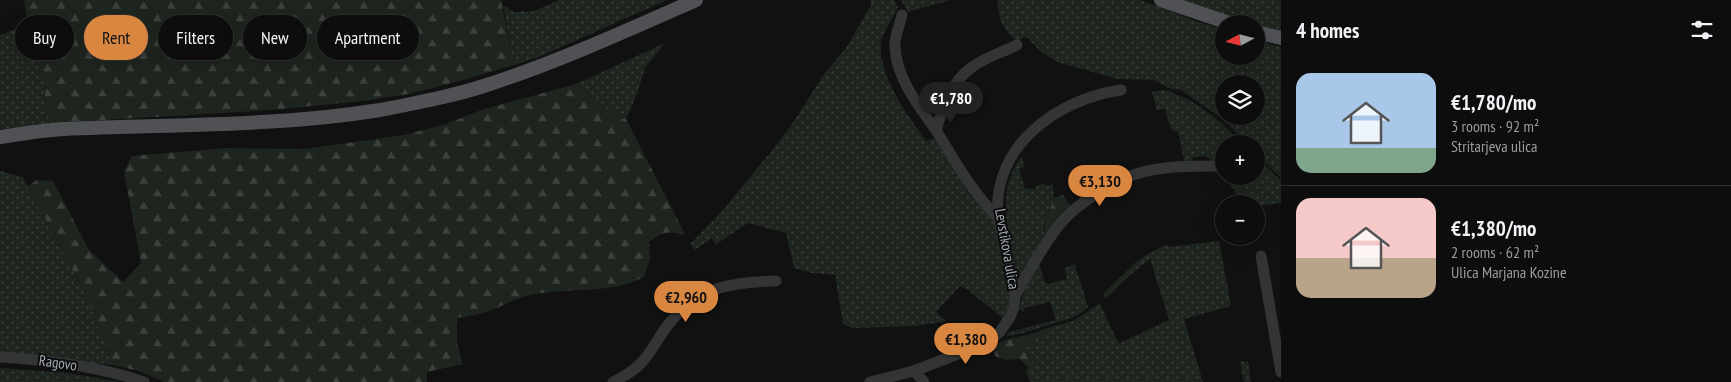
<!DOCTYPE html>
<html lang="en">
<head>
<meta charset="utf-8">
<style>
  body { margin:0; font-family:"PT Sans Narrow",sans-serif; background:#1b1b1c; color:#f1f3f6; height:100vh; display:flex; flex-direction:column; font-size:19px; white-space:nowrap }
  * { box-sizing:border-box; margin:0 }
  p { font-size:16px; color:#9a9c9e }
  .icon { flex:none; width:28px; height:28px; fill:none; stroke:currentColor; stroke-width:2; stroke-linecap:round; stroke-linejoin:round }
  .map { position:relative; flex:1; overflow:hidden }
  .panel { display:flex; flex-direction:column; background:#0d0d0e; width:450px }
  .panel>* { flex:none }
  .guide { position:absolute; left:15px; top:15px; width:475px; height:45px; display:flex; gap:10px }
  .needle { width:32px; rotate:263deg }
  .buttons { position:absolute; left:1215px; top:15px; display:grid; gap:10px }
  .buttons a { display:grid; place-items:center; width:50px; height:50px; border-radius:50%; background:#0d0d0e; box-shadow:0 5px 20px #0002,0 0 0 1px #2d2d2e; font-size:25px }
  .price { position:absolute; translate:-50% -42px; padding:0 11px; border-radius:18px; background:#d98641; color:#111; font-size:16px; line-height:32px; filter:drop-shadow(0 1px 2px #0008) }
  .price::after { content:''; position:absolute; left:50%; top:30px; width:15px; height:11px; margin-left:-8px; background:inherit; clip-path:polygon(0 0,100% 0,50% 100%) }
  .price.selected { background:#222; color:#fff }
  ul { padding:0; list-style:none }
  li { display:flex; align-items:center; gap:15px; height:125px; padding:0 15px }
  li+li { border-top:1px solid #2d2d2e }
  li span { display:grid; place-items:center; flex:none; width:140px; height:100px; border-radius:15px; color:#555 }
  li>.icon { margin-inline-start:auto }
  span .icon { width:60px; height:60px; fill:#fffc; stroke-width:1 }
  li b { font-size:21px }
  h2 { display:flex; justify-content:space-between; align-items:center; height:60px; padding:0 15px; font-size:21px }
  .chip { padding:0 18px; border-radius:22px; background:#0d0d0e; box-shadow:0 5px 20px #0002,0 0 0 1px #2d2d2e; font-size:18px; line-height:45px }
  .chip.selected { background:#d98641; color:#111 }
  main { display:flex; flex:1; min-height:0 }
  .map>svg:first-child { display:block }
</style>
</head>
<body>
<main>
<div class="map">
<svg width="1281" height="382" viewBox="0 0 1281 382">
  <defs>
    <pattern id="grass-dots" width="8" height="8" patternUnits="userSpaceOnUse" patternTransform="scale(1.25)"><rect width="8" height="8" fill="#1e241e"/><path d="M2 2h.1M6 6h.1" fill="none" stroke="#3c413c" stroke-width="1.8" stroke-linecap="round"/></pattern>
    <pattern id="forest-firs" width="22" height="20" patternUnits="userSpaceOnUse" patternTransform="scale(1.25)"><rect width="22" height="20" fill="#1e241e"/><path d="M5 1l3.5 6h-7zM16 11l3.5 6h-7z" fill="#3c413c"/></pattern>
  </defs>
  <rect width="100%" height="100%" fill="#111112"/>
  <g fill="url(#grass-dots)" fill-rule="evenodd">
    <path d="M 559,0 L 667,0 L 541,56 L 514,65 L 503,5 L 514,12 L 534,11 Z"/>
    <path d="M 871,0 L 894,0 L 898,7 C 894,16 883,32 881,41 C 877,75 908,115 926,141 L 934,138 L 969,193 L 993,221 L 1005,264 L 1010,301 L 1004,319 L 968,290 L 960,286 L 936,312 L 946,321 L 917,326 L 852,328 L 843,324 L 835,275 L 812,273 L 794,268 L 786,233 L 748,223 L 715,245 L 712,238 L 695,250 L 690,244 L 717,217 L 774,148 L 794,121 L 824,74 L 846,48 L 871,5 Z"/>
    <path d="M 901,0 L 951,0 L 908,12 Z"/>
    <path d="M 997,0 L 1141,0 L 1198,22 L 1210,25 L 1224,31 L 1224,56 L 1256,56 L 1256,40 L 1281,47 L 1281,178 L 1256,154 L 1256,144 L 1246,144 L 1223,119 L 1181,90 L 1169,88 L 1154,80 L 1117,79 L 1057,62 L 1039,50 L 1026,36 L 1017,42 L 1007,32 L 1000,20 ZM 1224,84 L 1256,84 L 1256,116 L 1224,116 Z"/>
    <path d="M 1178,0 L 1281,0 L 1281,32 L 1256,26 L 1256,24 L 1251,24 Z"/>
    <path d="M 28,24 L 33,54 L 44,82 L 46,106 L 53,123 L 0,129 L 0,35 Z"/>
    <path d="M 665,43 L 645,68 L 637,94 L 626,119 L 620,118 L 576,84 Z"/>
    <path d="M 1164,90 C 1196,99 1220,120 1243,144 L 1224,144 L 1224,162 L 1217,164 L 1206,156 L 1193,157 L 1191,164 L 1185,165 L 1178,132 L 1171,130 L 1165,109 L 1157,110 L 1152,92 Z"/>
    <path d="M 1022,156 L 1024,167 L 1019,168 L 1025,189 L 1030,188 L 1031,190 L 1036,188 L 1036,186 L 1045,183 L 1046,186 L 1053,184 L 1054,198 L 1050,210 L 1044,212 L 1044,241 L 1019,279 C 1010,238 993,193 1022,156 Z"/>
    <path d="M 1257,158 L 1281,181 L 1281,203 L 1256,206 L 1256,204 L 1247,204 L 1243,189 L 1237,176 L 1256,176 Z"/>
    <path d="M 0,171 L 23,177 L 88,299 L 113,365 L 0,355 Z"/>
    <path d="M 1219,241 L 1231,306 L 1184,319 L 1203,382 L 1030,382 L 1026,370 L 1033,364 L 1025,348 L 1045,337 L 1045,329 L 1075,320 L 1100,303 L 1115,337 L 1120,343 L 1169,320 L 1150,259 L 1130,275 L 1105,299 L 1103,294 L 1135,263 L 1148,254 L 1167,244 L 1168,247 Z"/>
    <path d="M 1039,261 L 1044,281 L 1048,284 L 1066,279 L 1068,286 L 1065,268 L 1075,264 L 1088,307 C 1076,319 1061,321 1045,326 C 1032,330 1021,335 1007,336 L 1007,333 L 1056,320 L 1050,302 L 1024,308 L 1024,312 L 1019,309 L 1024,293 Z"/>
    <path d="M 1248,361 L 1251,382 L 1244,382 L 1240,362 Z"/>
    <path d="M 0,368 L 68,373 L 121,382 L 0,382 Z"/>
  </g>
  <g fill="url(#forest-firs)">
    <path d="M 24,0 L 501,0 L 514,65 L 456,82 L 409,94 L 364,101 L 271,110 L 53,123 L 46,106 L 44,82 L 33,54 Z"/>
    <path d="M 576,84 L 620,118 L 626,119 L 685,234 L 682,235 C 667,230 661,233 649,242 L 650,259 L 644,277 C 610,295 567,287 530,295 C 515,298 501,307 487,312 C 478,315 467,316 457,318 L 457,343 L 463,364 L 427,372 L 427,382 L 164,382 L 139,371 L 113,365 L 88,299 L 28,186 L 37,180 L 53,181 L 89,250 L 123,282 L 141,263 L 124,171 L 132,156 L 226,148 L 304,149 L 404,135 L 446,124 L 484,109 Z"/>
    <path d="M 1227,176 L 1237,176 L 1243,189 L 1246,200 L 1238,202 L 1234,189 L 1231,188 Z"/>
    <path d="M 1063,195 L 1073,209 L 1044,241 L 1045,224 L 1041,216 L 1044,212 L 1050,210 L 1054,198 Z"/>
    <path d="M 1045,329 L 1045,337 L 1025,348 L 1033,364 L 1029,368 L 1019,359 L 1006,360 L 995,356 L 992,346 C 1009,336 1027,337 1045,329 Z"/>
  </g>
  <g fill="none" stroke-linecap="round" stroke-linejoin="round">
    <g stroke="#323436" stroke-width="11">
      <path d="M 902,15 C 900,25 894,36 895,46 C 896,78 918,105 936,130"/>
      <path d="M 998,218 C 973,193 954,160 936,130 C 943,107 951,82 972,67 C 984,58 1003,52 1017,45"/>
      <path d="M 1261,256 L 1281,372"/>
      <path d="M 1015,296 C 1029,272 1042,246 1060,224 C 1077,203 1116,179 1143,172 C 1167,166 1192,166 1216,166"/>
      <path d="M 0,357 C 48,360 98,366 144,382"/>
      <path d="M 914,371 L 924,382"/>
      <path d="M 613,382 C 620,378 627,375 633,370 C 649,359 656,340 668,325 C 697,287 731,282 776,281"/>
      <path d="M 870,382 L 914,371 L 986,343 L 999,333 L 1010,317 L 1014,307 L 1015,296 C 1012,277 1008,259 1004,240 C 1002,233 999,225 998,217 C 992,146 1057,99 1121,90"/>
    </g>
    <g stroke="#4f5155" stroke-width="14">
      <path d="M 1161,0 L 1232,24"/>
      <path d="M 1256,32 L 1281,38"/>
      <path d="M 0,137 C 21,134 42,130 64,129 C 169,124 275,127 380,110 C 416,103 454,96 490,84 C 560,61 628,30 696,0"/>
    </g>
  </g>
  <g text-anchor="middle" stroke-width="4" stroke-linejoin="round" paint-order="stroke">
    <g font-size="15" fill="#a4aab1" stroke="#0c0c0d">
      <text transform="translate(1007 249) rotate(80)" y="5">Levstikova ulica</text>
      <text transform="translate(58 363) rotate(8)" y="5">Ragovo</text>
    </g>
  </g>
</svg>
<div class="buttons">
<a><svg class="needle" viewBox="-14 -14 28 28"><path d="M0-13l5 13h-10z" fill="#e53935"/><path d="M0 13l5-13h-10z" fill="#9a9c9e"/></svg></a>
<a><svg class="icon" aria-label="layers" viewBox="0 0 24 24"><path d="M12 4l9 5-9 5-9-5zM3 14l9 5 9-5"/></svg></a>
<a>+</a>
<a>−</a>
</div>
<b class="price selected" style="left:951px;top:124px">€1,780</b>
<b class="price" style="left:1100px;top:207px">€3,130</b>
<b class="price" style="left:686px;top:323px">€2,960</b>
<b class="price" style="left:966px;top:365px">€1,380</b>
<div class="guide">
<a class="chip">Buy</a>
<a class="chip selected">Rent</a>
<a class="chip">Filters</a>
<a class="chip">New</a>
<a class="chip">Apartment</a>
</div>
</div>
<section class="panel">
<h2>4 homes<svg class="icon" aria-label="filters" viewBox="0 0 24 24"><path d="M4 7h16M4 17h16"/><circle cx="9" cy="7" r="2"/><circle cx="15" cy="17" r="2"/></svg></h2>
<ul>
<li><span style="background:linear-gradient(#a9c7e8 75%,#7fa58c 0)"><svg class="icon" aria-label="home" viewBox="0 0 24 24"><path d="M3 11l9-7 9 7M6 9v11h12V9"/></svg></span><div><b>€1,780/mo</b><p>3 rooms · 92 m²</p><p>Stritarjeva ulica</p></div></li>
<li><span style="background:linear-gradient(#f6c9c9 60%,#b9a48a 0)"><svg class="icon" aria-label="home" viewBox="0 0 24 24"><path d="M3 11l9-7 9 7M6 9v11h12V9"/></svg></span><div><b>€1,380/mo</b><p>2 rooms · 62 m²</p><p>Ulica Marjana Kozine</p></div></li>
</ul>
</section>
</main>
</body>
</html>
